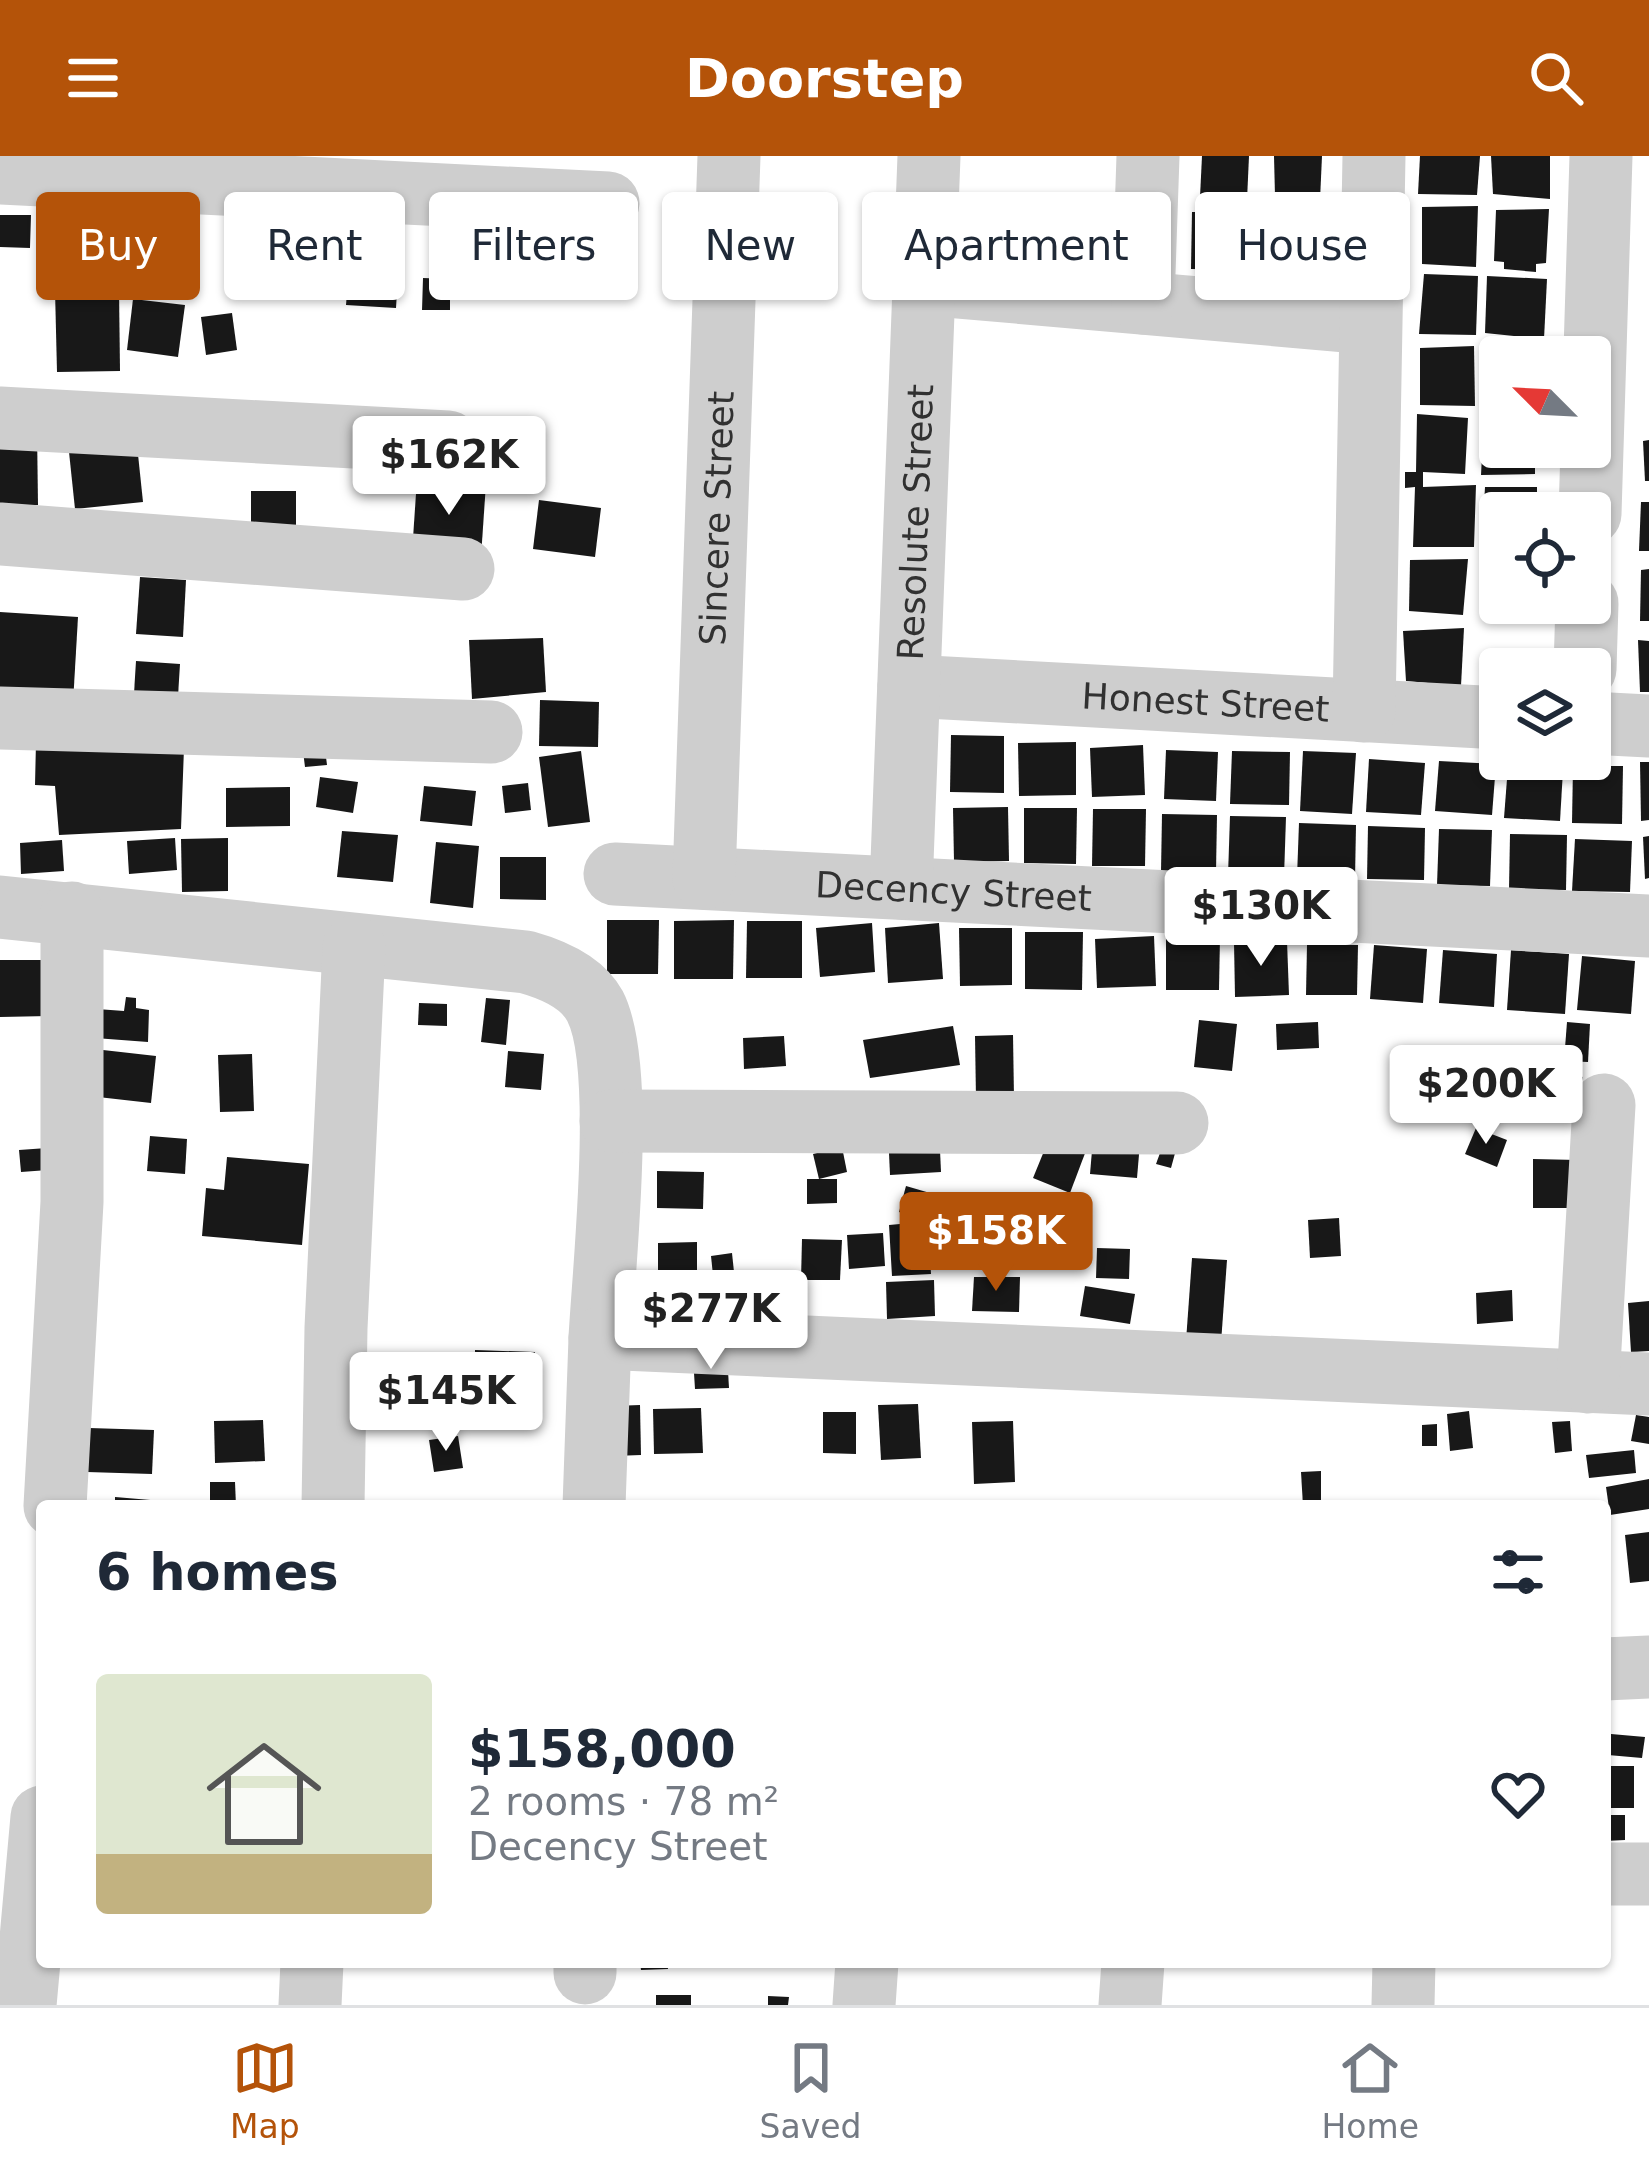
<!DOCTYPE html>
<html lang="en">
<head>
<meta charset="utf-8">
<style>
  body { margin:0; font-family:"DejaVu Sans",sans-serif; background:#f2f2f3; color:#1f2937; height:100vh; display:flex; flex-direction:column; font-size:45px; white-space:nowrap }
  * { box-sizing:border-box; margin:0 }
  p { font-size:39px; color:#747a83 }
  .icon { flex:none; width:66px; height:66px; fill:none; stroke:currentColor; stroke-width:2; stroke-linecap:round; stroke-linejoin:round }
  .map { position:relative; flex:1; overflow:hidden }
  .side { position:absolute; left:36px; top:1344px; width:1575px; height:468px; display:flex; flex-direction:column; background:#fff; border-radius:12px; box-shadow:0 3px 9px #0004 }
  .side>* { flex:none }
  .top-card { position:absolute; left:36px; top:36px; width:1578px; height:108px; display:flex; gap:24px }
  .needle { width:78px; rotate:294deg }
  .fabs { position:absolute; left:1479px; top:180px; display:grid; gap:24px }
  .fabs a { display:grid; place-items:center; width:132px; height:132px; border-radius:12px; background:#fff; box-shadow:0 3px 9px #0004; font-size:60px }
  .price { position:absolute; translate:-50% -102px; padding:0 27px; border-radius:12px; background:#fff; color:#222; font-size:39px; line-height:78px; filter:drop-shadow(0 3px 6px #0008) }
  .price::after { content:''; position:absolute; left:50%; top:72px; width:36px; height:27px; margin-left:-18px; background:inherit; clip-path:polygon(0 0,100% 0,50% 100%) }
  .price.active { background:#b45309; color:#fff }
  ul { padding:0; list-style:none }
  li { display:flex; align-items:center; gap:36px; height:300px; padding:0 60px }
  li+li { border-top:3px solid #e0e1e3 }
  li span { display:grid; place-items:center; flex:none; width:336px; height:240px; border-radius:12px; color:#555 }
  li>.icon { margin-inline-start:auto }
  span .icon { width:144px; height:144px; fill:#fffc; stroke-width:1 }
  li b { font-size:51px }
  h2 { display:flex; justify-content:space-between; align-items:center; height:144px; padding:0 60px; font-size:51px }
  .chip { padding:0 42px; border-radius:12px; background:#fff; box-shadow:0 3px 9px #0004; font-size:42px; line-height:108px }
  .chip.active { background:#b45309; color:#fff }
  header { display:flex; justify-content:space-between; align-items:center; height:156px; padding:0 60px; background:#b45309; color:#fff; font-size:54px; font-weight:700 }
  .dock { display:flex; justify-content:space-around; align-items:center; height:168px; border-top:3px solid #e0e1e3; background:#fff; font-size:33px; color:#747a83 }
  .dock a { display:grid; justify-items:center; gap:6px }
  .dock .active { color:#b45309 }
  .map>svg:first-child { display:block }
</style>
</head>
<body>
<header><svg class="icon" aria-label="menu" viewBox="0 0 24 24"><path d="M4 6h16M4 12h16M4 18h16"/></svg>Doorstep<svg class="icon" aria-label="search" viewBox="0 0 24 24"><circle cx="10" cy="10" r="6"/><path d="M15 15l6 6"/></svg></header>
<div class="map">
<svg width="1649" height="1849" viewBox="0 0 1649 1849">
  <rect width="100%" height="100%" fill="#fff"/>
  <g fill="#181818">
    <path d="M 1202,0 L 1249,0 L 1247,44 L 1200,41 Z"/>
    <path d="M 1274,0 L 1322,0 L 1320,44 L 1275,40 Z"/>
    <path d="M 1420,0 L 1480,0 L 1477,39 L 1418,38 Z"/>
    <path d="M 1491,0 L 1550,0 L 1550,43 L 1493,38 Z"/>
    <path d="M 162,33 L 199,46 L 182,94 L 145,81 Z"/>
    <path d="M 1478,50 L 1476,111 L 1422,108 L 1422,51 Z"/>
    <path d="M 1549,53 L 1546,107 L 1536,108 L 1536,116 L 1504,113 L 1504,106 L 1494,105 L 1496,54 Z"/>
    <path d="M 290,56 L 318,57 L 316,115 L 288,114 Z"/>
    <path d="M 1192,56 L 1252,56 L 1250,114 L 1191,113 Z"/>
    <path d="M 0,59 L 31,59 L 30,92 L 0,91 Z"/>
    <path d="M 1272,59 L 1325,59 L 1323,120 L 1263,113 Z"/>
    <path d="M 261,62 L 281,63 L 278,113 L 257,111 Z"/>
    <path d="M 351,87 L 400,90 L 396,152 L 346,149 Z"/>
    <path d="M 1424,118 L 1478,120 L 1476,179 L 1419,178 Z"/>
    <path d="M 1487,120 L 1547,123 L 1544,183 L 1485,177 Z"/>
    <path d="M 423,122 L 450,123 L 450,154 L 422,154 Z"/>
    <path d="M 119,133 L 120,215 L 57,216 L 55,134 Z"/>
    <path d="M 133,143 L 185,149 L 178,201 L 127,194 Z"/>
    <path d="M 232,157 L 237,194 L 206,199 L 201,161 Z"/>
    <path d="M 1543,189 L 1542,201 L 1500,201 L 1500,250 L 1482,249 L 1483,193 Z"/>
    <path d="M 1474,190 L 1475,250 L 1420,249 L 1420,192 Z"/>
    <path d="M 1417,258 L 1468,262 L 1465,318 L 1423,316 L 1423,331 L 1476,329 L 1474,391 L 1413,391 L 1415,331 L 1405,332 L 1405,316 L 1416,316 Z"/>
    <path d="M 1484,261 L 1500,262 L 1500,291 L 1535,291 L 1535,318 L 1481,319 Z"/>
    <path d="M 0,274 L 37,274 L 38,349 L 0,349 Z"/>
    <path d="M 1649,284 L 1649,325 L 1645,325 L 1643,285 Z"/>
    <path d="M 137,289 L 143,346 L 75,353 L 69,296 Z"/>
    <path d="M 417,323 L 486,327 L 481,401 L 412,397 Z"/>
    <path d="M 1485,331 L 1537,331 L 1537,357 L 1500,357 L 1500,385 L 1482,384 Z"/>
    <path d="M 251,335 L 296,335 L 296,373 L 251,374 Z"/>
    <path d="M 539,344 L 601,352 L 595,401 L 533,393 Z"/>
    <path d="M 1641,346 L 1649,346 L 1649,395 L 1639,395 Z"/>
    <path d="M 1500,399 L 1500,447 L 1539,447 L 1539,459 L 1479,456 L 1479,400 Z"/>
    <path d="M 1468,403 L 1463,459 L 1409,455 L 1410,404 Z"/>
    <path d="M 1649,413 L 1649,465 L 1640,465 L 1641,414 Z"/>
    <path d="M 140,421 L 186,424 L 183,481 L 136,478 Z"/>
    <path d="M 0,456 L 78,461 L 73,547 L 0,543 Z"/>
    <path d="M 1464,472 L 1461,530 L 1406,525 L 1403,475 Z"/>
    <path d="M 543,482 L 546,536 L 472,543 L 469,484 Z"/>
    <path d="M 1638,484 L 1649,485 L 1649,536 L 1640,536 Z"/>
    <path d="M 136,505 L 180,508 L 177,557 L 133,554 Z"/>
    <path d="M 540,544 L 599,546 L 598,591 L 539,590 Z"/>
    <path d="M 951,579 L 1004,580 L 1004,637 L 950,636 Z"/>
    <path d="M 36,586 L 184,592 L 181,673 L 59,679 L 55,630 L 35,629 Z"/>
    <path d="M 1076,586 L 1076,639 L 1019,640 L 1018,587 Z"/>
    <path d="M 1143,589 L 1145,639 L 1092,641 L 1090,592 Z"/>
    <path d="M 325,593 L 327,609 L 305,611 L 303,595 Z"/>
    <path d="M 1166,594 L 1218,596 L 1216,645 L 1164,643 Z"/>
    <path d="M 581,595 L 590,666 L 548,671 L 539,601 Z"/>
    <path d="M 1232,595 L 1290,596 L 1289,649 L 1230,648 Z"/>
    <path d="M 1303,595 L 1356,597 L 1352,658 L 1300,655 Z"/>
    <path d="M 1369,603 L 1425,607 L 1421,659 L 1366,656 Z"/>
    <path d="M 1439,605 L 1496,608 L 1492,659 L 1435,655 Z"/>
    <path d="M 1640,606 L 1649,606 L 1649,664 L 1641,665 Z"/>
    <path d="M 1508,610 L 1563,614 L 1560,665 L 1504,662 Z"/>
    <path d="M 1573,610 L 1623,610 L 1622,668 L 1572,667 Z"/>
    <path d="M 320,621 L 358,626 L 353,657 L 316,651 Z"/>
    <path d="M 528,627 L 531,654 L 505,657 L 502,630 Z"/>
    <path d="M 424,630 L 476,635 L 472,670 L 420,665 Z"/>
    <path d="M 290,631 L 290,670 L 226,671 L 226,632 Z"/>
    <path d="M 1008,651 L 1009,705 L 954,706 L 953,652 Z"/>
    <path d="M 1024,652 L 1077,652 L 1076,708 L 1024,707 Z"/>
    <path d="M 1093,653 L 1146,653 L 1145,710 L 1092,710 Z"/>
    <path d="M 1162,658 L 1217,659 L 1216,716 L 1161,716 Z"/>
    <path d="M 1230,660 L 1286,661 L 1284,721 L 1228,720 Z"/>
    <path d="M 1299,667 L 1356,669 L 1355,723 L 1297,721 Z"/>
    <path d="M 1368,670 L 1425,672 L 1424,724 L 1367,723 Z"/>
    <path d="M 1439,673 L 1492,674 L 1490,730 L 1437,729 Z"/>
    <path d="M 342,675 L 398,679 L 393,726 L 337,721 Z"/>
    <path d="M 1510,678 L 1567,679 L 1566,734 L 1509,733 Z"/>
    <path d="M 1649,680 L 1649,722 L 1645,723 L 1643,681 Z"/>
    <path d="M 175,682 L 177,714 L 129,718 L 127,685 Z"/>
    <path d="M 228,682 L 228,735 L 182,736 L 181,683 Z"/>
    <path d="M 1575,683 L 1632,685 L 1630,736 L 1572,735 Z"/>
    <path d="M 62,684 L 64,715 L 21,718 L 20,687 Z"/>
    <path d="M 436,686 L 479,690 L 473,752 L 430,747 Z"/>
    <path d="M 500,701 L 546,701 L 546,744 L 500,743 Z"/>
    <path d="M 607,764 L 659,764 L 658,818 L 607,818 Z"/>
    <path d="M 734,764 L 733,823 L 674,823 L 674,765 Z"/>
    <path d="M 747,765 L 802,765 L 802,822 L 746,822 Z"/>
    <path d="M 872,767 L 875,816 L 820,821 L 816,772 Z"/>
    <path d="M 939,767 L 943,823 L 888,827 L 885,772 Z"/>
    <path d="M 959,772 L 1012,772 L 1012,829 L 960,830 Z"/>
    <path d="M 1025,776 L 1083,776 L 1082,834 L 1025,833 Z"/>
    <path d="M 1154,780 L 1156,830 L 1097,832 L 1095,783 Z"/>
    <path d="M 1166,780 L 1220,780 L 1219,834 L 1166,834 Z"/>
    <path d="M 1287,785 L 1289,839 L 1235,841 L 1234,786 Z"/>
    <path d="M 1307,789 L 1358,789 L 1357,839 L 1306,839 Z"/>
    <path d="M 1374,789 L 1427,793 L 1423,847 L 1370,843 Z"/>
    <path d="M 1443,794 L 1497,798 L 1494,851 L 1439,847 Z"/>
    <path d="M 1511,794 L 1569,798 L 1565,858 L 1507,854 Z"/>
    <path d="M 1582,800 L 1635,805 L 1631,858 L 1577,854 Z"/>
    <path d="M 0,804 L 48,804 L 49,860 L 0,861 Z"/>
    <path d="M 126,841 L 136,842 L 136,852 L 149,854 L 148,886 L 95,882 L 97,853 L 124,855 Z"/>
    <path d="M 486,842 L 510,844 L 506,889 L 481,886 Z"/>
    <path d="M 419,847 L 447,848 L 447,870 L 418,869 Z"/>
    <path d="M 1199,864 L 1237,868 L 1232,915 L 1194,911 Z"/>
    <path d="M 1318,866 L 1319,892 L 1277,894 L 1276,868 Z"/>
    <path d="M 1567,866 L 1590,868 L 1588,906 L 1564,905 Z"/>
    <path d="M 953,870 L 960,909 L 870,922 L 863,884 Z"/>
    <path d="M 1013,879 L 1014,943 L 976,944 L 975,880 Z"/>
    <path d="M 784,880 L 786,910 L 744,913 L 743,882 Z"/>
    <path d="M 103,894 L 156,900 L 151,947 L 98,941 Z"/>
    <path d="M 508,895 L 544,898 L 541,934 L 505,931 Z"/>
    <path d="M 252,898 L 254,955 L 220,956 L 218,899 Z"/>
    <path d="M 1553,911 L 1583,921 L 1576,946 L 1545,936 Z"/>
    <path d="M 1094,971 L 1141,975 L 1137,1022 L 1090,1018 Z"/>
    <path d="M 939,972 L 941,1016 L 890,1019 L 888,976 Z"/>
    <path d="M 1476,972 L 1507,984 L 1497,1011 L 1465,998 Z"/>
    <path d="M 1051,978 L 1087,992 L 1070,1037 L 1033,1022 Z"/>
    <path d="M 150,980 L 187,983 L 185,1018 L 147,1015 Z"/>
    <path d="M 1164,986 L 1177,990 L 1171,1012 L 1156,1008 Z"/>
    <path d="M 842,991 L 847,1016 L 819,1023 L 813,998 Z"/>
    <path d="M 47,992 L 48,1014 L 21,1016 L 19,994 Z"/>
    <path d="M 227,1001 L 309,1008 L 302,1089 L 202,1080 L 206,1032 L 224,1034 Z"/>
    <path d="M 1533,1003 L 1578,1004 L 1578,1052 L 1533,1052 Z"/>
    <path d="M 657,1015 L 704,1016 L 703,1053 L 657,1052 Z"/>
    <path d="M 807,1023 L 837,1023 L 837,1047 L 807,1048 Z"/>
    <path d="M 906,1030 L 930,1037 L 923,1063 L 899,1056 Z"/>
    <path d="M 1339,1062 L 1341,1100 L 1310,1102 L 1308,1064 Z"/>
    <path d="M 911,1067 L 913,1082 L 929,1080 L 931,1118 L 892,1120 L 889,1069 Z"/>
    <path d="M 883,1077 L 885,1110 L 849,1113 L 847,1079 Z"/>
    <path d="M 802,1083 L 842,1084 L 840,1124 L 801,1124 Z"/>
    <path d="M 697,1086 L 697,1145 L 658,1145 L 658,1087 Z"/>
    <path d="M 1014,1091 L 1016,1112 L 979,1114 L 978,1093 Z"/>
    <path d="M 1097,1092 L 1130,1093 L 1129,1123 L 1096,1122 Z"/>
    <path d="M 732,1097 L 734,1116 L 713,1119 L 711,1100 Z"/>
    <path d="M 1192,1102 L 1227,1104 L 1221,1187 L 1186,1185 Z"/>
    <path d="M 974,1121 L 1020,1121 L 1019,1156 L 972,1155 Z"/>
    <path d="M 934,1124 L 935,1160 L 887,1163 L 886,1126 Z"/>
    <path d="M 1085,1130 L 1135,1138 L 1130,1168 L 1080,1160 Z"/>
    <path d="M 1512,1134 L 1513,1165 L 1477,1168 L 1476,1137 Z"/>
    <path d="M 1649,1145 L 1649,1195 L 1631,1196 L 1628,1147 Z"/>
    <path d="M 475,1194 L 535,1196 L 533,1260 L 474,1257 Z"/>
    <path d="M 727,1198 L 729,1232 L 695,1233 L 693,1200 Z"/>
    <path d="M 918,1248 L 921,1302 L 881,1304 L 878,1249 Z"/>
    <path d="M 640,1249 L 641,1299 L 614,1300 L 613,1250 Z"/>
    <path d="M 701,1252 L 703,1297 L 654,1298 L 653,1253 Z"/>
    <path d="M 1469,1255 L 1473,1292 L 1450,1295 L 1447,1258 Z"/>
    <path d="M 823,1256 L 856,1256 L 856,1298 L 823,1297 Z"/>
    <path d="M 1636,1259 L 1649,1261 L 1649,1288 L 1631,1285 Z"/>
    <path d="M 263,1264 L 265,1305 L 215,1307 L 214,1265 Z"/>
    <path d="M 1013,1265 L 1015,1326 L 974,1328 L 972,1266 Z"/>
    <path d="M 1570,1265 L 1572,1295 L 1555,1297 L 1552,1266 Z"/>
    <path d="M 1437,1268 L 1437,1290 L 1422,1290 L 1422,1269 Z"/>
    <path d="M 89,1272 L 154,1274 L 152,1318 L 87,1316 Z"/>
    <path d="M 458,1280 L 463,1312 L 434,1316 L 429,1284 Z"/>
    <path d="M 1634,1294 L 1636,1317 L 1589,1322 L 1586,1299 Z"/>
    <path d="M 1321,1315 L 1321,1350 L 1303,1350 L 1301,1316 Z"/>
    <path d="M 1649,1323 L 1649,1353 L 1610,1359 L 1606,1331 Z"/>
    <path d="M 210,1326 L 235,1326 L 236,1350 L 210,1350 Z"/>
    <path d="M 115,1341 L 186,1347 L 186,1350 L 115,1350 Z"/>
    <path d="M 1649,1376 L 1649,1425 L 1630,1427 L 1625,1379 Z"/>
    <path d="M 1611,1578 L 1645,1581 L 1642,1602 L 1608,1599 Z"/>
    <rect x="1605" y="1610" width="29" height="42"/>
    <path d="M 1605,1659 L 1625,1659 L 1625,1684 L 1605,1685 Z"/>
    <path d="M 640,1806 L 667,1806 L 668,1813 L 641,1814 Z"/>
    <rect x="656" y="1839" width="35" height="10"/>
    <path d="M 768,1840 L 789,1841 L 788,1849 L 768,1849 Z"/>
  </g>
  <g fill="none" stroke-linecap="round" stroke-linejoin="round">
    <g stroke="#cecece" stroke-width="63">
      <path d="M 0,17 L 608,47"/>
      <path d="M 924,128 L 1370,167"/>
      <path d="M 1143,147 L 1148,0"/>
      <path d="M 0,262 L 448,286"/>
      <path d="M 1590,358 L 1601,0"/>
      <path d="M 0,378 L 463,413"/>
      <path d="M 1585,513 L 1587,447"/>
      <path id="s1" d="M 909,530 L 1500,562"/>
      <path d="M 1364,555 L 1374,0"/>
      <path d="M 0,562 L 491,576"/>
      <path d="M 1590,567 L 1649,570"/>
      <path id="s2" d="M 615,718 L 1649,770"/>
      <path id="s3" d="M 704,722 L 729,0"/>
      <path id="s4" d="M 901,732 L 929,0"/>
      <path d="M 0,751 L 526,806 C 551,813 582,826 595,850 C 626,910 604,1108 600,1182 L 1649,1228"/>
      <path d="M 611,965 L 1177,967"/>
      <path d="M 1588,1226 L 1604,949"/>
      <path d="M 55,1350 L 72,1046 L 72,757"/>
      <path d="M 333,1350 L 336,1172 L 354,791"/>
      <path d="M 594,1350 L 600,1182"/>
      <path d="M 1605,1513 L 1649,1511"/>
      <path d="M 1605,1718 L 1649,1718"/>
      <path d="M 585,1806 L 585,1817"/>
      <path d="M 25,1849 L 42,1661"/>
      <path d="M 310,1849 L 312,1806"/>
      <path d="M 864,1849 L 867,1806"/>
      <path d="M 1130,1849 L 1133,1806"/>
      <path d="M 1403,1849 L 1404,1806"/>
    </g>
  </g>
  <g text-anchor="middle" stroke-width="12" stroke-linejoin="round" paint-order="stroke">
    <g font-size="36" fill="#313131" stroke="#fff">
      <text dy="13" stroke="none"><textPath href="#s3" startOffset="360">Sincere Street</textPath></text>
      <text dy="13" stroke="none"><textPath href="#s4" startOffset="366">Resolute Street</textPath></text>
      <text dy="13" stroke="none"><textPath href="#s1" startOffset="297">Honest Street</textPath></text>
      <text dy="13" stroke="none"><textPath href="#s2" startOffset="339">Decency Street</textPath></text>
    </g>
  </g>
</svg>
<div class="fabs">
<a><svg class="needle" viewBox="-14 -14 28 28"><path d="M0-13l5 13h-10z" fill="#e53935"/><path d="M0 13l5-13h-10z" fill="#747a83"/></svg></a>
<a><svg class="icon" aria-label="locate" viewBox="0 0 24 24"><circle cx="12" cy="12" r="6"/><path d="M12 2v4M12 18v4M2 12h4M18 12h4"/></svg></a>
<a><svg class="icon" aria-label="layers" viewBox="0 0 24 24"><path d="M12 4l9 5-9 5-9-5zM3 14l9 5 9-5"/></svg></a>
</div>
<b class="price" style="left:449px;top:362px">$162K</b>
<b class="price" style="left:1261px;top:813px">$130K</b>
<b class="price" style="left:1486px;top:991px">$200K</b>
<b class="price active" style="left:996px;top:1138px">$158K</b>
<b class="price" style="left:711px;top:1216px">$277K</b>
<b class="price" style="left:446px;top:1298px">$145K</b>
<div class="top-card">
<a class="chip active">Buy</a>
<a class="chip">Rent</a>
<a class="chip">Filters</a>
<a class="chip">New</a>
<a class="chip">Apartment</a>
<a class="chip">House</a>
</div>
<section class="side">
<h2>6 homes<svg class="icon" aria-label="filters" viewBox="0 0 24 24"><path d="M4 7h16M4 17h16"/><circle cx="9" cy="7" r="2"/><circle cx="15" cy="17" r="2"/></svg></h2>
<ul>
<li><span style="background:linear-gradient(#dfe7d0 75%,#c2b280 0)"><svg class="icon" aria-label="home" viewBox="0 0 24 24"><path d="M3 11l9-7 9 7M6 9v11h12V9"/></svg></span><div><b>$158,000</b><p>2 rooms · 78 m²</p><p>Decency Street</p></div><svg class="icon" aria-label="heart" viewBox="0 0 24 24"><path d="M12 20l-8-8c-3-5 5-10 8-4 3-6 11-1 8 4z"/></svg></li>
</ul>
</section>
</div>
<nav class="dock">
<a class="active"><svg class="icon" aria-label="map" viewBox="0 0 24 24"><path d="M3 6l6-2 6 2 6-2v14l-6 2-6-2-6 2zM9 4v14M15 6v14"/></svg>Map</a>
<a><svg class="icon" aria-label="saved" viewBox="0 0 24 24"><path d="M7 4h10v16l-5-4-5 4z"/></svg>Saved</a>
<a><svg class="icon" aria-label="home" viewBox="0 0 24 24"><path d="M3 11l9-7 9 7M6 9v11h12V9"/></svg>Home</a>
</nav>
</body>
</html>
